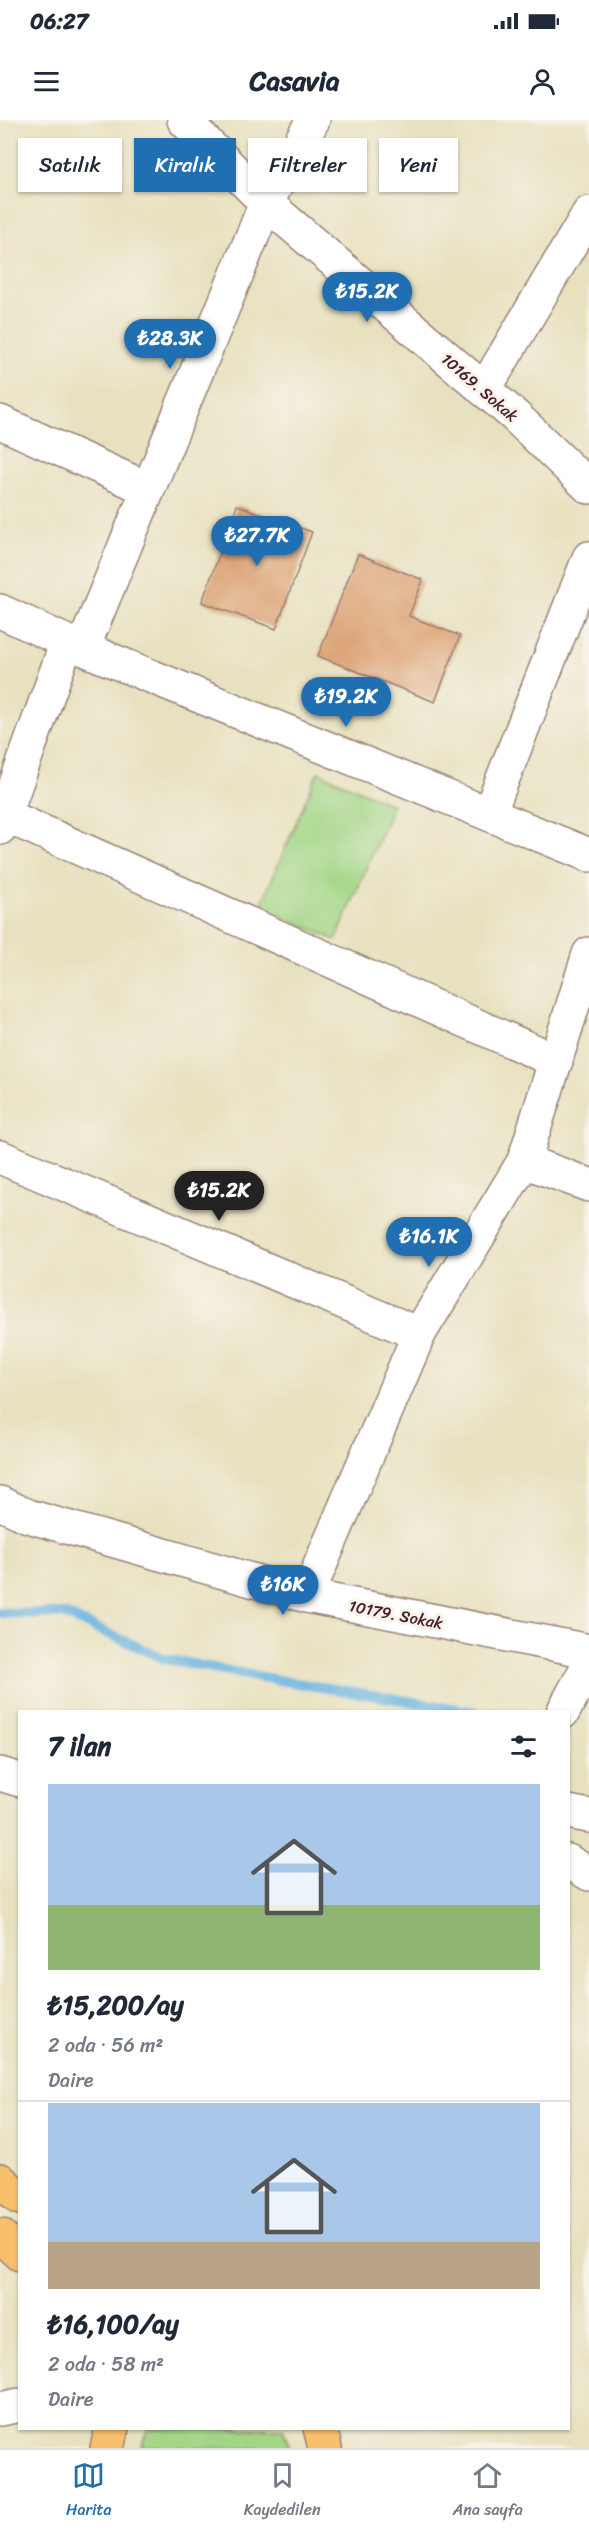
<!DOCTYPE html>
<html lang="tr">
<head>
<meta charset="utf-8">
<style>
  body { margin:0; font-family:Sriracha,sans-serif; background:#f2f2f3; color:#1f2937; height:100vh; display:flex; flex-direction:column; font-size:22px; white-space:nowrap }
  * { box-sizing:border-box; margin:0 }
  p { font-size:20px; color:#747a83 }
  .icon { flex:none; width:33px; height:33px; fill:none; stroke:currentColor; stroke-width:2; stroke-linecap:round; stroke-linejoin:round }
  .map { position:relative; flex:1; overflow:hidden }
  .panel { position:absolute; left:18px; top:1590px; width:552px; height:720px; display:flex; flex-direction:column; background:#fff; border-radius:0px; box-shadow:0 2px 4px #0004 }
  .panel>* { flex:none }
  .top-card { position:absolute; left:18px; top:18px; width:554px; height:54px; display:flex; gap:12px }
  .price { position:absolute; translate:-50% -51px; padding:0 14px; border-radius:21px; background:#1f6fb2; color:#fff; font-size:20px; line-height:39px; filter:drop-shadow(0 2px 3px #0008) }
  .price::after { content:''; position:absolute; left:50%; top:36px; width:18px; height:14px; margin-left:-9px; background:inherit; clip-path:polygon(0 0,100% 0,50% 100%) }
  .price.active { background:#222; color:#fff }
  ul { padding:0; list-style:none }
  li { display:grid; align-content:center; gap:12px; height:318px; padding:0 30px }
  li+li { border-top:2px solid #e0e1e3 }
  li span { display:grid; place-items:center; height:186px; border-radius:0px; color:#555 }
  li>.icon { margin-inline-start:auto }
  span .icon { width:108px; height:108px; fill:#fffc; stroke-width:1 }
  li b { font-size:26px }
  h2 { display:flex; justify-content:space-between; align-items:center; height:72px; padding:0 30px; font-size:26px }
  .chip { padding:0 21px; border-radius:0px; background:#fff; box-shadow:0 2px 4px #0004; font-size:21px; line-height:54px }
  .chip.active { background:#1f6fb2; color:#fff }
  .status { display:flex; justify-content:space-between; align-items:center; height:42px; padding:0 30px; background:#fff; direction:ltr }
  .status svg { height:16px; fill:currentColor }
  header { display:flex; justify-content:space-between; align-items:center; height:78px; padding:0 30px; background:#fff; font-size:27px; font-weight:700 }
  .tab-bar { display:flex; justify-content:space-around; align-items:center; height:84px; border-top:2px solid #e0e1e3; background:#fff; font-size:16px; color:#747a83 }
  .tab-bar a { display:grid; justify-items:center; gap:3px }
  .tab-bar .active { color:#1f6fb2 }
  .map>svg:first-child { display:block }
</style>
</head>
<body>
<div class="status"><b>06:27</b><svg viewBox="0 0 49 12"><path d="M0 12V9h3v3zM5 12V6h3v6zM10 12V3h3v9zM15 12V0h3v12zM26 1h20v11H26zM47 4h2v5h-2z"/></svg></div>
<header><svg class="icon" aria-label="menu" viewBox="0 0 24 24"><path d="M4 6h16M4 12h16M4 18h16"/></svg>Casavia<svg class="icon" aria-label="person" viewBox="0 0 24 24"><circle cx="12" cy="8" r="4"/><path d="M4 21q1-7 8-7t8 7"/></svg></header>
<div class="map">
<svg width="589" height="2328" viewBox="0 0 589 2328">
  <rect width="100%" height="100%" fill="#f7f3e8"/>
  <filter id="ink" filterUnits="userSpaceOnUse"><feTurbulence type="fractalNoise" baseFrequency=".0167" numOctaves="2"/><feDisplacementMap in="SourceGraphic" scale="12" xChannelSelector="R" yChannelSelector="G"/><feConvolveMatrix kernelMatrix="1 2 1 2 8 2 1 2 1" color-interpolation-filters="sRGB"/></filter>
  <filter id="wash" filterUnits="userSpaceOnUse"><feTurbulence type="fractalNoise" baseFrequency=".008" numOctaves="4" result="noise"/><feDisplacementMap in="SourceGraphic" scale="24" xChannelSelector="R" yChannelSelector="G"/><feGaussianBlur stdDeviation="1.35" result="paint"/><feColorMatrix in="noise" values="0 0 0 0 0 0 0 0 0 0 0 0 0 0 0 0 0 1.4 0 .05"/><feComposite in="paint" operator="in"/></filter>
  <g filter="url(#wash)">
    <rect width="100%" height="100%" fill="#e8e1c0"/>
    <g fill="#a2d686" stroke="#767a58" stroke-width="1.5">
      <path d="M 318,652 L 393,685 L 336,820 L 260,787 Z"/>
      <path d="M 148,2308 L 283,2309 L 290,2328 L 141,2328 Z"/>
    </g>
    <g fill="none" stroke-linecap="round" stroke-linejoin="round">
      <path stroke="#67b3e0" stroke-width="10" d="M 0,1493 L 64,1494 L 165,1539 L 284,1561 L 476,1592"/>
    </g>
    <g id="blocks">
      <g fill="#dca273">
        <path d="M 237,385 L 312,412 L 276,509 L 202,482 Z"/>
        <path d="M 358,434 L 423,460 L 409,496 L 460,516 L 435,582 L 318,536 Z"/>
      </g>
    </g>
  </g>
  <g filter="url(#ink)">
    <use href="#blocks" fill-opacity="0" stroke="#998076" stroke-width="1.5"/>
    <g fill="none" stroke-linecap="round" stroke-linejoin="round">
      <g stroke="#998076" stroke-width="36">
        <g id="minor">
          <path d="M 184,0 L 266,83 L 515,296 L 589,367"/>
          <path d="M 484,270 L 589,93"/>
          <path d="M 0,302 L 148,369"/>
          <path d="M 0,491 L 67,522 L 589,735"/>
          <path d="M 83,528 L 266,83 L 313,0"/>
          <path d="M 0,693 L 556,941"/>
          <path d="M 489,694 L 589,438"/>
          <path d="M 0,708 L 67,522"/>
          <path d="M 0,1037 L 419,1214"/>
          <path d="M 524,1041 L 589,1065"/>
          <path d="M 0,1383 L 28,1396 L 307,1476 L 589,1531"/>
          <path d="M 307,1476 L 419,1214 L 524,1041 L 589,834"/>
          <path d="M 563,1592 L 589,1544"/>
          <path d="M 0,1654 L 20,1660"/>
          <path d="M 568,1692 L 589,1696"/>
          <path d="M 568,1741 L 589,1754"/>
          <path d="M 0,2289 L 20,2285"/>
        </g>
      </g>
      <g stroke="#998076" stroke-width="36">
        <g id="major">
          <path d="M 0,2060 L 20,2078"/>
          <path d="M 0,2115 L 20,2134"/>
          <path d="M 320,2308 L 325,2328"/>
          <path d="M 107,2328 L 112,2308"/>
        </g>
      </g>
      <use href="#minor" stroke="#fff" stroke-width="33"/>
      <use href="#major" stroke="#f8bf6c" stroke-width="33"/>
    </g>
  </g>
  <g text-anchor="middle" stroke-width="6" stroke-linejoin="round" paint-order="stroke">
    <g font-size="16" fill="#4a1f2b" stroke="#f7f3e8">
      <text transform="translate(480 267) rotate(41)" y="6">10169. Sokak</text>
      <text transform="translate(396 1494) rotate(11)" y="6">10179. Sokak</text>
    </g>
  </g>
</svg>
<b class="price" style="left:367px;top:203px">₺15.2K</b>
<b class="price" style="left:170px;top:250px">₺28.3K</b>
<b class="price" style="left:257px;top:447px">₺27.7K</b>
<b class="price" style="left:346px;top:608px">₺19.2K</b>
<b class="price active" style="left:219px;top:1102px">₺15.2K</b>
<b class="price" style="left:429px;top:1148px">₺16.1K</b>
<b class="price" style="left:283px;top:1496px">₺16K</b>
<div class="top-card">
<a class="chip">Satılık</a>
<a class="chip active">Kiralık</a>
<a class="chip">Filtreler</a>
<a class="chip">Yeni</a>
</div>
<section class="panel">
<h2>7 ilan<svg class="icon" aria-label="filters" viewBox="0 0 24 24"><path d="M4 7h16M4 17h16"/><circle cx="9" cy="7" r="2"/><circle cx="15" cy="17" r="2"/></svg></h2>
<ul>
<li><span style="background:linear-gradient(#a9c7e8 65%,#8fb573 0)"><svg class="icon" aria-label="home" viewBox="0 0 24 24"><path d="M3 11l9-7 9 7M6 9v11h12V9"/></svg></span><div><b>₺15,200/ay</b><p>2 oda · 56 m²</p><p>Daire</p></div></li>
<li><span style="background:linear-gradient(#a9c7e8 75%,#b9a48a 0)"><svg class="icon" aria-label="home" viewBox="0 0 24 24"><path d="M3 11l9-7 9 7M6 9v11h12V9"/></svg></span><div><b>₺16,100/ay</b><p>2 oda · 58 m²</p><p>Daire</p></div></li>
</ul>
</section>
</div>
<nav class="tab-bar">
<a class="active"><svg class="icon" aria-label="map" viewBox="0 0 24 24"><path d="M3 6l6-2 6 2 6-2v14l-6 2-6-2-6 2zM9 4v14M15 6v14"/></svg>Harita</a>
<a><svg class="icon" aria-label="saved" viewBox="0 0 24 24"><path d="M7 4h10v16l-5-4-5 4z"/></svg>Kaydedilen</a>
<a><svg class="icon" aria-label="home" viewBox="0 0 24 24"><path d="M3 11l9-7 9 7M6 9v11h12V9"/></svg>Ana sayfa</a>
</nav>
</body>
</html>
